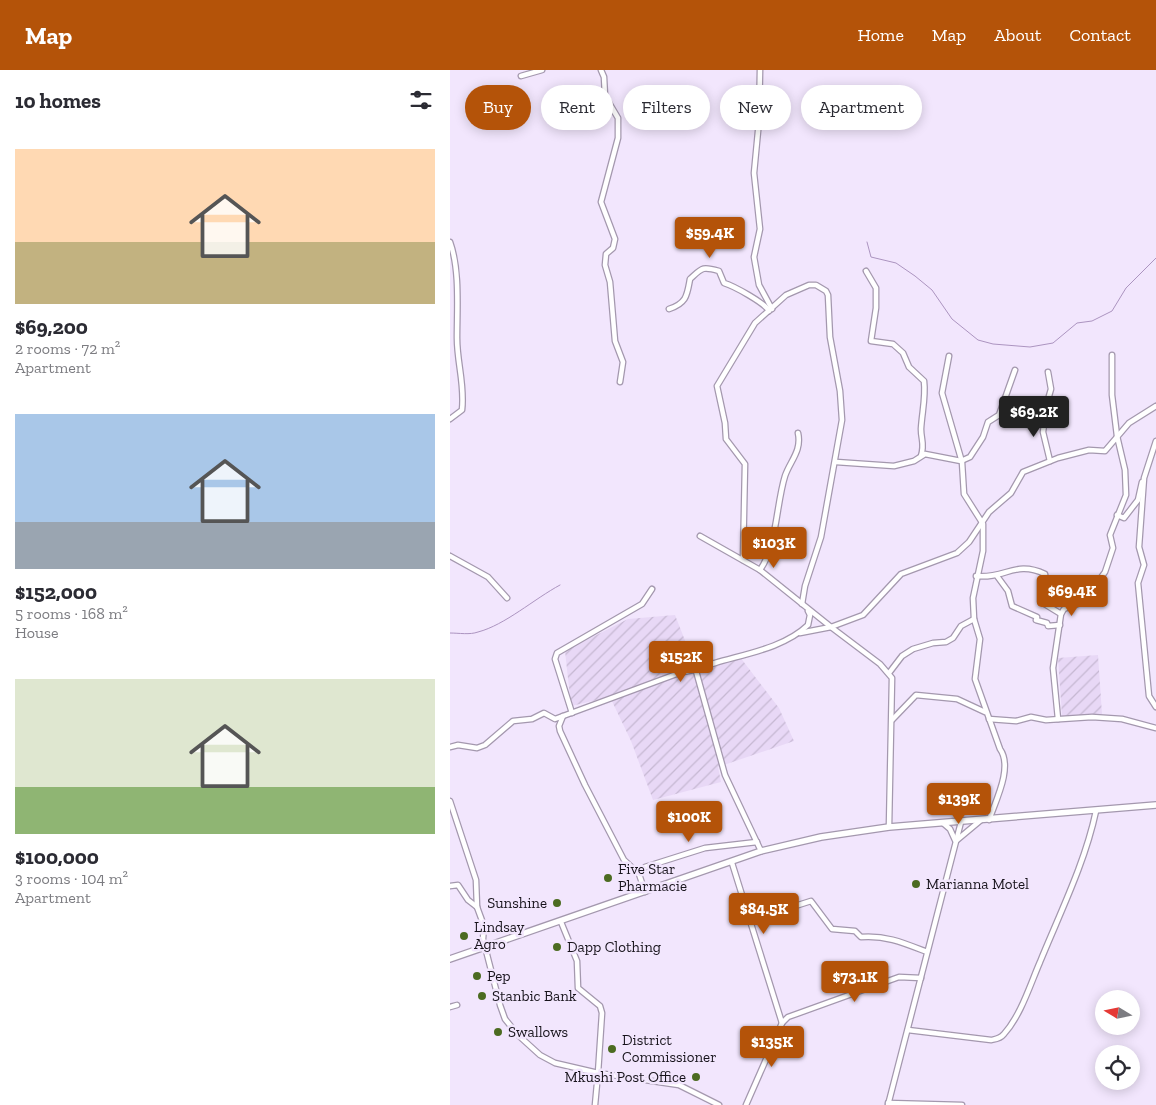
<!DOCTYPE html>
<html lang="en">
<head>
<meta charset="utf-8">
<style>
  body { margin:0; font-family:"Zilla Slab",serif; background:#f7f7f7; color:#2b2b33; height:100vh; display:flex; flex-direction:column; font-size:19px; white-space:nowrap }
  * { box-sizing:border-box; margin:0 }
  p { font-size:16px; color:#7c7c81 }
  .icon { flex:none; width:28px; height:28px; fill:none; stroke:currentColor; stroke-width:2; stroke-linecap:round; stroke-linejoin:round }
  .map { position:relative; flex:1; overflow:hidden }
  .drawer { display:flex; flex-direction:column; background:#fff; width:450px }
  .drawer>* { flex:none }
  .top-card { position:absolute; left:15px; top:15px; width:475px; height:45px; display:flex; gap:10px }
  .needle { width:32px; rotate:280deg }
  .fabs { position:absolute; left:645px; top:920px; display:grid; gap:10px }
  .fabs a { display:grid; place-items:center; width:45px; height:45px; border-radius:50%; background:#fff; box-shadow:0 2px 12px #0003; font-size:25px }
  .price { position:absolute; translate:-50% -42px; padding:0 11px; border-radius:5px; background:#b45309; color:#fff; font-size:16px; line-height:32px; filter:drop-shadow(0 1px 2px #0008) }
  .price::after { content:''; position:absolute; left:50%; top:30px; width:15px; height:11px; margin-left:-8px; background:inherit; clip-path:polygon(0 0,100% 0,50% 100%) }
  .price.selected { background:#222; color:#fff }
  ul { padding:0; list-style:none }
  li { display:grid; align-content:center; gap:10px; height:265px; padding:0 15px }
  li span { display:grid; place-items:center; height:155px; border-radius:0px; color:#555 }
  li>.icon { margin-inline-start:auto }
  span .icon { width:90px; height:90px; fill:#fffc; stroke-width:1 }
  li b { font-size:21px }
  h2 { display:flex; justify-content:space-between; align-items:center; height:60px; padding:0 15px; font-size:21px }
  .chip { padding:0 18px; border-radius:22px; background:#fff; box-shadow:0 2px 12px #0003; font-size:18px; line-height:45px }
  .chip.selected { background:#b45309; color:#fff }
  header { display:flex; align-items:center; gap:30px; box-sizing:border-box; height:70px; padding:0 25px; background:#b45309; color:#fff }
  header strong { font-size:24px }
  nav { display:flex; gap:28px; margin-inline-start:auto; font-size:18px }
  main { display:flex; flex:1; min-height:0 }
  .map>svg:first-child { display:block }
</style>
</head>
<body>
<header>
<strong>Map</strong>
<nav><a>Home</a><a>Map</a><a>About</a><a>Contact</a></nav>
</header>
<main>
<section class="drawer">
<h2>10 homes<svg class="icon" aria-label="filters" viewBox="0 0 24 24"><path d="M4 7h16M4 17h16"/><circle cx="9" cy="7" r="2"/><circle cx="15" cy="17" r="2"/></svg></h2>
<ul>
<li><span style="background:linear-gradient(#ffd9b3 60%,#c2b280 0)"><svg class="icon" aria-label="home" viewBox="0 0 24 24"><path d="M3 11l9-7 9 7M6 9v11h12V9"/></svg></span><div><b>$69,200</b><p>2 rooms · 72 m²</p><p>Apartment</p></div></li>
<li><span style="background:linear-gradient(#a9c7e8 70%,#9aa5b1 0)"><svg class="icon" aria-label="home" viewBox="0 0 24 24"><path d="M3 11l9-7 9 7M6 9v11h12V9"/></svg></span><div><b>$152,000</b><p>5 rooms · 168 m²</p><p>House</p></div></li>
<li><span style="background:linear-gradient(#dfe7d0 70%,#8fb573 0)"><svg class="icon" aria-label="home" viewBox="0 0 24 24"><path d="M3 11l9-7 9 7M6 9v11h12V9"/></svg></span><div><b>$100,000</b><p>3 rooms · 104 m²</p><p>Apartment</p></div></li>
</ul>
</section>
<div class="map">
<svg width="706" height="1035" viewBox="0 0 706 1035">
  <defs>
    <pattern id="industrial-furrows" width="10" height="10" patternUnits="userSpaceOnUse" patternTransform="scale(1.25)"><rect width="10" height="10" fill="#e8d8f6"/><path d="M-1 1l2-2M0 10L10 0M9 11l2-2" fill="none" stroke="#c6b8d2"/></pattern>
  </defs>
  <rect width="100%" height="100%" fill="#f2e6fd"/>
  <g fill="url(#industrial-furrows)">
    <path d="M 225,545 L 247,601 L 290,587 L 329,638 L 344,671 L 268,697 L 271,712 L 203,730 L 181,671 L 160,627 L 121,636 L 115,581 L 178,549 Z"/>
    <path d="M 648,585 L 652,644 L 612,646 L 608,588 Z"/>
  </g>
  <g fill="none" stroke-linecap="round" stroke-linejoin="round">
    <g stroke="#ac94c0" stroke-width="1">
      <path d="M 417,172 L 421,187 L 446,193 L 465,206 L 482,220 L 502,249 L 528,270 L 543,274 L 580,277 L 603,273 L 627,253 L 642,251 L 662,241 L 676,218 L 706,188"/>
      <path d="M 0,563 C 9,563 20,565 28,562 C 55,555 84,529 110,515"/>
    </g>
    <g stroke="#a498ae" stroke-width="7">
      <g id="minor">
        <path d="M 151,0 L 154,7 L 155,26 L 168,48 L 168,68 L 151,132 L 165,169 L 163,178 L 156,184 L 155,195 L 160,212 L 165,271 L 173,292 L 170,312"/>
        <path d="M 310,0 L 309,51 L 304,103 L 310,159 L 304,187 L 309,215 L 322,239"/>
        <path d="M 71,6 L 92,0"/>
        <path d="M 0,172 C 10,200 7,238 7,268 C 7,293 15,315 12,340 L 0,349"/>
        <path d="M 416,201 L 426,218 L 426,238 L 421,271 L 443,274 L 453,283 L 459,297 L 474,311 C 476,327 472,342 471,359 C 471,370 475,374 471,386"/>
        <path d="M 219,239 C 237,233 237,225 240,209 C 252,198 252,196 269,201 L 274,213 C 284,216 315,233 319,241"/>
        <path d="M 499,286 L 492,323 L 512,392 L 514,424 L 533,454 L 533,481 L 523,528 L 524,549 L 530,569 L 525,609 L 550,679 C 563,697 546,730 539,750"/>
        <path d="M 598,302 L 601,319 L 597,333 L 593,362 L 600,391"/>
        <path d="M 706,371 L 694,408 L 689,477 L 694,495 L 688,513 L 699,626 L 706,637"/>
        <path d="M 386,392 L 444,396 L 464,391 L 475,384 L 511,391 L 520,387 L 533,367 L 538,352 L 549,345 L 565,300"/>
        <path d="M 667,445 L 674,448 L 688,430 L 692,412"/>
        <path d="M 250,466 L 310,500 L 381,557 L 413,545 L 451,504 L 507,483 L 519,472 L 539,442 L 561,423 L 573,402 L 608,388 L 639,380 L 655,381 L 679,353 L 706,336"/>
        <path d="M 0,486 L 38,507 L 57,528"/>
        <path d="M 293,490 L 295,394 L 276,369 L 275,353 L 267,316 L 305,253 L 336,225 L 359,215 L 366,215 L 376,221 L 378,225 L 380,267 L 390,321 L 392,350 L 371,467 L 355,516 L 352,534"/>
        <path d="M 310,500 C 327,476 326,435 335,406 C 340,391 352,381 348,363"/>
        <path d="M 526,506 C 556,509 565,490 595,504 L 596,512 L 593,533 L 611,544"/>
        <path d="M 547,506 L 558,521 L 562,536 L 587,547 L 586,550 L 597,553 L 598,556 L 610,555"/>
        <path d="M 350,563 L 381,557 L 430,594 L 442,608 L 439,757"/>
        <path d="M 246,601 L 275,705 L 311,781"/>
        <path d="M 439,603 L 452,586 L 463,579 L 483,573 L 496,572 L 503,568 L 511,556 L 524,549"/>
        <path d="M 122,643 L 105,589 L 107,583 L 192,534 L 202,519"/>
        <path d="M 113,646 L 109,656 L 110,661 L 135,715 L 174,790 L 189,804 L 195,822"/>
        <path d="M 539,649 L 566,651 L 581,647 L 596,650 L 642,647 L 672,649 L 706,658"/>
        <path d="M 608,649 L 603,598 L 611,544 L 614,539 L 633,532 L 655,502 L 663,478 L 660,465 L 676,425 L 675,400 L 667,366 L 662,325 L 662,285"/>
        <path d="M 442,650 L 466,625 L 507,629 L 535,642"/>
        <path d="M 0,677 L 8,675 L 27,678 L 35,675 L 63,651 L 82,649 L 94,643 L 105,649 L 232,602 C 245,601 253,596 265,593 C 295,584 334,578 358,555 L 360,545 L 358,541"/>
        <path d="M 0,731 L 26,810 L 27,837 L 34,856 L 33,869 L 50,935 L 55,949 L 68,965 L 90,985 L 105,993 L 148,1003 L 145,1035"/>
        <path d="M 493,753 L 500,759 L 505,770"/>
        <path d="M 507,770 L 531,750"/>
        <path d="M 282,793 L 332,953"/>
        <path d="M 189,804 L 195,797 L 255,778 L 307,772"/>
        <path d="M 0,816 L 8,815 L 18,830 L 27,837"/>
        <path d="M 299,849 L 320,844 L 361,831 L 382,859 L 405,861 L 411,867 C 436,865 454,873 477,882"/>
        <path d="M 111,852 L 127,891 L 128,918 L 150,936 L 152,943 L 148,1003 L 229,1015 L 269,1035"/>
        <path d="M 0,937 L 7,935"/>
        <path d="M 458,960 L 541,970 C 546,969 550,969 554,964 C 571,945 580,915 590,892 C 610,843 635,793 646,741"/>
        <path d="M 438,1033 L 512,1035"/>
        <path d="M 296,1035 L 332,953 L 338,947 L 449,907 L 471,908"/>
        <path d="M 438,1035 L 511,752"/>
      </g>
    </g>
    <g stroke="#a498ae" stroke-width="8">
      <path id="major" d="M 0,889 L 311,781 L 371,767 L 439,757 L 706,735"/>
    </g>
    <use href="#minor" stroke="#fff" stroke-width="4.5"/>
    <use href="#major" stroke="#fff" stroke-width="5.5"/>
  </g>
  <g fill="#4c6b21" stroke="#f2e6fd" stroke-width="2">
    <circle cx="158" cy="808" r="5"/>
    <circle cx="466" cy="814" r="5"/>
    <circle cx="107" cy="833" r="5"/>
    <circle cx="14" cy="866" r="5"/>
    <circle cx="107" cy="877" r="5"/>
    <circle cx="27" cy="906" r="5"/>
    <circle cx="32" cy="926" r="5"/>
    <circle cx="48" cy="962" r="5"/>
    <circle cx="162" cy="979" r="5"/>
    <circle cx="246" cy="1007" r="5"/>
  </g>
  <g text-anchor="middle" stroke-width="5" stroke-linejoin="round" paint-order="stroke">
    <g font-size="15" fill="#17131b" stroke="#f2e6fd" text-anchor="start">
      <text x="168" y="804">Five Star<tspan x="168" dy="17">Pharmacie</tspan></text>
      <text x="476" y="819">Marianna Motel</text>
      <text x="97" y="838" text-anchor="end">Sunshine</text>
      <text x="24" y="862">Lindsay<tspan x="24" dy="17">Agro</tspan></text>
      <text x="117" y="882">Dapp Clothing</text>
      <text x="37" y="911">Pep</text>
      <text x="42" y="931">Stanbic Bank</text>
      <text x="58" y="967">Swallows</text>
      <text x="172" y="975">District<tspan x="172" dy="17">Commissioner</tspan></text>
      <text x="236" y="1012" text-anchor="end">Mkushi Post Office</text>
    </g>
  </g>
</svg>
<div class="fabs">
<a><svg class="needle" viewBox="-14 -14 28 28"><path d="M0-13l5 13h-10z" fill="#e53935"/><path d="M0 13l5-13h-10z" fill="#7c7c81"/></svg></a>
<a><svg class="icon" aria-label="locate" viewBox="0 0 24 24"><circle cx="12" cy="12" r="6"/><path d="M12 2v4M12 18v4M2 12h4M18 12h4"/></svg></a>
</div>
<b class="price" style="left:260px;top:189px">$59.4K</b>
<b class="price selected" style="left:584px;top:368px">$69.2K</b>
<b class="price" style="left:324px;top:499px">$103K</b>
<b class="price" style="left:622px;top:547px">$69.4K</b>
<b class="price" style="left:231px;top:613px">$152K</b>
<b class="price" style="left:509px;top:755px">$139K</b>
<b class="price" style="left:239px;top:773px">$100K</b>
<b class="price" style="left:314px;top:865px">$84.5K</b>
<b class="price" style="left:405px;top:933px">$73.1K</b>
<b class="price" style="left:322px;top:998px">$135K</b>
<div class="top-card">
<a class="chip selected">Buy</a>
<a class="chip">Rent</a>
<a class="chip">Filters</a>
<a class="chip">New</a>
<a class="chip">Apartment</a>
</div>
</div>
</main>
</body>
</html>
